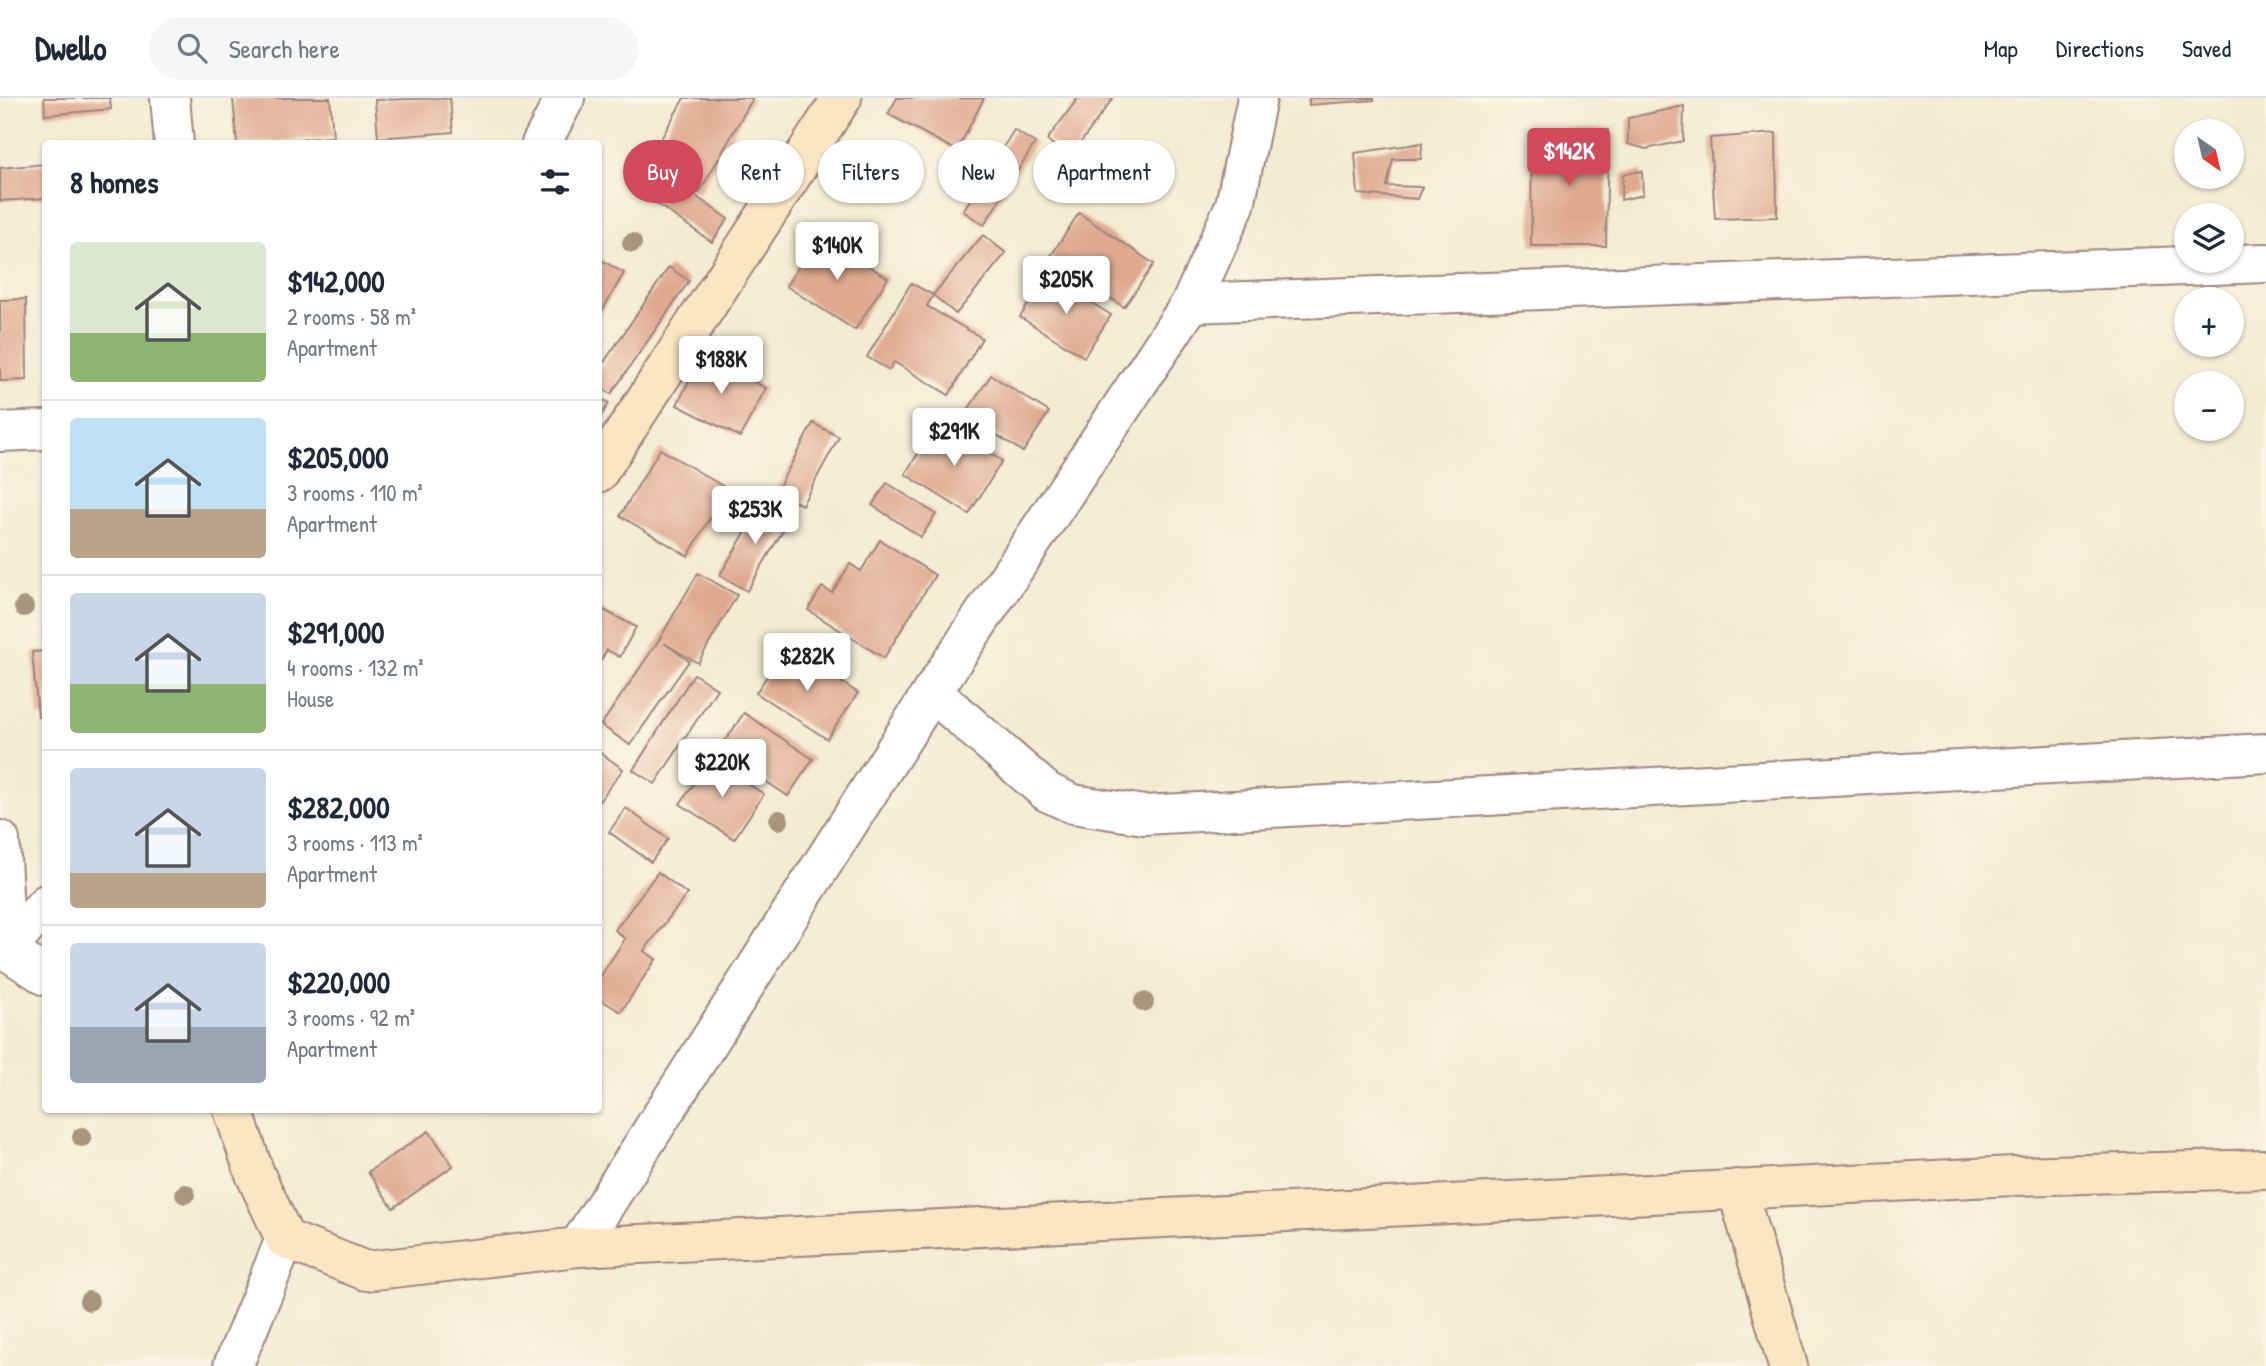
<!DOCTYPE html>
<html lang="en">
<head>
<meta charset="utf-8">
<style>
  body { margin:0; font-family:"Patrick Hand",sans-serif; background:#f6f6f7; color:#1f2937; height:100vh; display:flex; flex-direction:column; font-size:26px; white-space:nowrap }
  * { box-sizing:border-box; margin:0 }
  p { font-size:23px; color:#747a83 }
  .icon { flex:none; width:38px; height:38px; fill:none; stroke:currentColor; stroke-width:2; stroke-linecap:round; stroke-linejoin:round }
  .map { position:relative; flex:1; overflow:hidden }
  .details { position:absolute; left:42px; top:42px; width:560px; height:973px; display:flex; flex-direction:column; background:#fff; border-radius:7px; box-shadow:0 2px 5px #0004 }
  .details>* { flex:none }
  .top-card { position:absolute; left:623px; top:42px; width:665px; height:63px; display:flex; gap:14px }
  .needle { width:46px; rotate:146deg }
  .controls { position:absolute; left:2174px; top:21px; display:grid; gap:14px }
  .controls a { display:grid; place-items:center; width:70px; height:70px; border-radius:50%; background:#fff; box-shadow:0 2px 5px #0004; font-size:35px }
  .price { position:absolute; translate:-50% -60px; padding:0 16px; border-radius:7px; background:#fff; color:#222; font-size:23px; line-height:46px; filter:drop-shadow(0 2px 4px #0008) }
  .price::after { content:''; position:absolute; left:50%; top:42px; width:21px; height:16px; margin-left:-10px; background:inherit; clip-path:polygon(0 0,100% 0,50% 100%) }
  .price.active { background:#d1495b; color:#fff }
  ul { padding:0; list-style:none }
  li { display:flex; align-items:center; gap:21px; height:175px; padding:0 28px }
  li+li { border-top:2px solid #e0e1e3 }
  li span { display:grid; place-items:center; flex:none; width:196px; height:140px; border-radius:7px; color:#555 }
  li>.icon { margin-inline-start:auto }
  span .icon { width:84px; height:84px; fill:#fffc; stroke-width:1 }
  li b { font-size:30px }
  h2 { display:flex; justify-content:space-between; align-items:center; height:84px; padding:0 28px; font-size:30px }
  .tag { padding:0 24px; border-radius:32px; background:#fff; box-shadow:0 2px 5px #0004; font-size:24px; line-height:63px }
  .tag.active { background:#d1495b; color:#fff }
  header { display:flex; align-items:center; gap:42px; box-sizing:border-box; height:98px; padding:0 35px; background:#fff; border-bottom:2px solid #e0e1e3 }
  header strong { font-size:33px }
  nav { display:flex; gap:38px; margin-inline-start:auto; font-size:24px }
  .search { width:490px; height:63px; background:#f6f6f7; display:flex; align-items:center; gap:18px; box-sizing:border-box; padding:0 24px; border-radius:38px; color:#747a83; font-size:26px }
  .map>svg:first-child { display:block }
</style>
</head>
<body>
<header>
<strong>Dwello</strong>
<div class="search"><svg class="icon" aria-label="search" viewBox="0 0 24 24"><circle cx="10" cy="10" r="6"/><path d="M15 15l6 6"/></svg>Search here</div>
<nav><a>Map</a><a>Directions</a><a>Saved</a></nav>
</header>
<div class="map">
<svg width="2266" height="1268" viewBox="0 0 2266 1268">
  <rect width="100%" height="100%" fill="#fcf5e5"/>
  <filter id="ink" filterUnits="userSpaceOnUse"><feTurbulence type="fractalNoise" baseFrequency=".0143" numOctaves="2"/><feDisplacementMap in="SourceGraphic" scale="14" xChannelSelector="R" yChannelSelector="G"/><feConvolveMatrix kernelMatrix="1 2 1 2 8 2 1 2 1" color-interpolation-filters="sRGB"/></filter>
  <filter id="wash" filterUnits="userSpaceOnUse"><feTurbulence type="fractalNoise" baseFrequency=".00686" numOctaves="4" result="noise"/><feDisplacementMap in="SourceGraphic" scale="28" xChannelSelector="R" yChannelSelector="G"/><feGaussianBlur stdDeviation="1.57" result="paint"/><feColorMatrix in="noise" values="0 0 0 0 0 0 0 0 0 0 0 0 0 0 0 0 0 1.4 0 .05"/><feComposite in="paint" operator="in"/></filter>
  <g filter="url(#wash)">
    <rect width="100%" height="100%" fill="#f3ebd2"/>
    <g id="blocks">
      <g fill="#dfa990">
        <path d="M 44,0 L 110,0 L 111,11 L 45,17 Z"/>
        <path d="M 233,0 L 330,0 L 333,39 L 237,46 Z"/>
        <path d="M 450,0 L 453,34 L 378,40 L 375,2 Z"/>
        <path d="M 684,0 L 753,0 L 699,95 L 666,77 L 728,121 L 712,144 L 647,99 L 664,76 L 647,66 Z"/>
        <path d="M 897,0 L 984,0 L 957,53 L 888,16 Z"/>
        <path d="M 1078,0 L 1113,0 L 1070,59 L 1047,42 Z"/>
        <path d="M 1309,0 L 1374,0 L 1374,2 L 1309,7 Z"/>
        <path d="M 1684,8 L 1683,43 L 1646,51 L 1628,46 L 1628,20 Z"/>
        <path d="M 1014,32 L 1035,45 L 984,127 L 963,113 Z"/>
        <path d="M 1532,32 L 1608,32 L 1606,148 L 1531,148 Z"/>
        <path d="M 1776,35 L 1777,119 L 1715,121 L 1710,40 Z"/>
        <path d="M 1422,45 L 1421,61 L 1393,61 L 1387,88 L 1422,89 L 1417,101 L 1358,96 L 1355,55 Z"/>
        <path d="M 46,66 L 46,100 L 0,103 L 0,70 Z"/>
        <path d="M 1642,73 L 1643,97 L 1621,102 L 1623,76 Z"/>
        <path d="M 1079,115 L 1154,166 L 1124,209 L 1050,159 Z"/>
        <path d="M 819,137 L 888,180 L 855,232 L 786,188 Z"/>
        <path d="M 983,137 L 1006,155 L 956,216 L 933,197 L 927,208 L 982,240 L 949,297 L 894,264 L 889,272 L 867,259 L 911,185 L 933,197 Z"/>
        <path d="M 598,160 L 624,175 L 598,220 Z"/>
        <path d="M 669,169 L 689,183 L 611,296 L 598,287 L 598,273 Z"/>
        <path d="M 1047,177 L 1111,217 L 1084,259 L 1020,219 Z"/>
        <path d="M 26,201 L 27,282 L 0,283 L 0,202 Z"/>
        <path d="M 702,257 L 766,290 L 740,339 L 677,307 Z"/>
        <path d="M 991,277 L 1049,314 L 1023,354 L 965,316 Z"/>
        <path d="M 598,299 L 609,305 L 598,323 Z"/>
        <path d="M 939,323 L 1002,363 L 969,416 L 905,376 Z"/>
        <path d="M 813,325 L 839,339 L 802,407 L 776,394 Z"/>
        <path d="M 660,351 L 743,400 L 726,429 L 710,420 L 688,458 L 620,418 Z"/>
        <path d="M 887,385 L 936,416 L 921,439 L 872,407 Z"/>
        <path d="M 764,403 L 791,419 L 747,493 L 720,477 Z"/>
        <path d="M 880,442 L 935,477 L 884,560 L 808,512 L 822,489 L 832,495 L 850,466 L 861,473 Z"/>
        <path d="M 698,475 L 737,497 L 698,565 L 664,545 L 689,563 L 630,647 L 601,627 L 659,542 Z"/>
        <path d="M 598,509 L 636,529 L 620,559 L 607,552 L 598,567 Z"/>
        <path d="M 787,548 L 858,595 L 827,641 L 756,595 Z"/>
        <path d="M 46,553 L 46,619 L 38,619 L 32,554 Z"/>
        <path d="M 694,576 L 717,591 L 655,686 L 633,672 Z"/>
        <path d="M 744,615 L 813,661 L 788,698 L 719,652 Z"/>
        <path d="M 598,653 L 623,671 L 598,705 Z"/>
        <path d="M 710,662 L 764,696 L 734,741 L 680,706 Z"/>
        <path d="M 626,710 L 668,741 L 651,764 L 609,734 Z"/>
        <path d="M 658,774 L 687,796 L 644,853 L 656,861 L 621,914 L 598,900 L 598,882 L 625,841 L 615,832 Z"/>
        <path d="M 429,1033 L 453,1068 L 393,1110 L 368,1074 Z"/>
      </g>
    </g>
  </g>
  <g filter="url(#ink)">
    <use href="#blocks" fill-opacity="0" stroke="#9e857e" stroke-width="2"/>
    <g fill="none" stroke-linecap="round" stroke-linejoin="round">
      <g stroke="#9e857e" stroke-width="42">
        <g id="street">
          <path d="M 170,0 L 174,46"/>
          <path d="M 541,46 L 565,0"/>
          <path d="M 1191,205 L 2266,165"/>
          <path d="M 0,334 L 46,332"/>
          <path d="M 932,594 L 1047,694 L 1073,706 L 1144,717 L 2266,655"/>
          <path d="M 0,742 L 6,852 L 46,878"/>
          <path d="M 0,852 L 6,852 L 46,806"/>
          <path d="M 578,1149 L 932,594 L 1191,205 L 1235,107 L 1257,0"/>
          <path d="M 233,1268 L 285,1141"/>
        </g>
      </g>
      <g stroke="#9e857e" stroke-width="42">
        <g id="secondary">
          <path d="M 598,375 L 842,0"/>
          <path d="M 233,1012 L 255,1076 L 285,1141 L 366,1173 L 578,1149 L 2014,1078 L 2266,1071"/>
          <path d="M 1737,1091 L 1788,1268"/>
        </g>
      </g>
      <use href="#street" stroke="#fff" stroke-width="38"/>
      <use href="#secondary" stroke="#fbe6c4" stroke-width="38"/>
    </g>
    <g fill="#a7957e">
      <circle cx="632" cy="145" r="10"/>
      <circle cx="24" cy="509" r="10"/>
      <circle cx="779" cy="722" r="10"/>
      <circle cx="1144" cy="904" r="10"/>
      <circle cx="82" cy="1039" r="10"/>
      <circle cx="185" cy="1096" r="10"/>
      <circle cx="89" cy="1203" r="10"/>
    </g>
  </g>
</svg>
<div class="controls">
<a><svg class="needle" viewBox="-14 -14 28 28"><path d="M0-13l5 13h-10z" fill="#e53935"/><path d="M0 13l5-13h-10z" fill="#747a83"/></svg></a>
<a><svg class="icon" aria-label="layers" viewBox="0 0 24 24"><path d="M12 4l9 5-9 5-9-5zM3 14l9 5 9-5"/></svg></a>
<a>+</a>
<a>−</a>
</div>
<b class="price active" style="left:1569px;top:90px">$142K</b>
<b class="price" style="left:837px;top:184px">$140K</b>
<b class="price" style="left:1066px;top:218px">$205K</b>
<b class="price" style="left:721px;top:298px">$188K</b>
<b class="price" style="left:954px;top:370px">$291K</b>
<b class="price" style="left:755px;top:448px">$253K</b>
<b class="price" style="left:807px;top:595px">$282K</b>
<b class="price" style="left:722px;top:701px">$220K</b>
<div class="top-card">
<a class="tag active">Buy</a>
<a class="tag">Rent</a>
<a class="tag">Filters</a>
<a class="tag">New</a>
<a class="tag">Apartment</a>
</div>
<section class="details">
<h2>8 homes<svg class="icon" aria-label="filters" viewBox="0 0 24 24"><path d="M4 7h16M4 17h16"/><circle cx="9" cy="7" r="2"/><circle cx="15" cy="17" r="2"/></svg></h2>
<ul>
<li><span style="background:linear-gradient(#dfe7d0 65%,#8fb573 0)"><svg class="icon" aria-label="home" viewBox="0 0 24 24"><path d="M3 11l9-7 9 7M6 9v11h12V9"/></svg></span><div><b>$142,000</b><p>2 rooms · 58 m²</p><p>Apartment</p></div></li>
<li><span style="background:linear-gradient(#bfe0f5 65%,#b9a48a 0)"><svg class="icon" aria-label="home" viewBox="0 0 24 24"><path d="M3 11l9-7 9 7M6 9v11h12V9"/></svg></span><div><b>$205,000</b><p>3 rooms · 110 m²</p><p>Apartment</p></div></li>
<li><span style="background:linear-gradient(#c9d6e8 65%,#8fb573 0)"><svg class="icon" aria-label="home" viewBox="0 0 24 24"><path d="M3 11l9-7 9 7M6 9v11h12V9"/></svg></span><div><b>$291,000</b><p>4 rooms · 132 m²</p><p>House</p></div></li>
<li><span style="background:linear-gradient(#c9d6e8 75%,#b9a48a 0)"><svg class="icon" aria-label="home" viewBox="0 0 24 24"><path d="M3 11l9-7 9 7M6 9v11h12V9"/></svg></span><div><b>$282,000</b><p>3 rooms · 113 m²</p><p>Apartment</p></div></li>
<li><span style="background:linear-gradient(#c9d6e8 60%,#9aa5b1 0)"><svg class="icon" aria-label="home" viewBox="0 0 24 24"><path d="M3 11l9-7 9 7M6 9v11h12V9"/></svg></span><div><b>$220,000</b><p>3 rooms · 92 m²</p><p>Apartment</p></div></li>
</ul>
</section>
</div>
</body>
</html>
